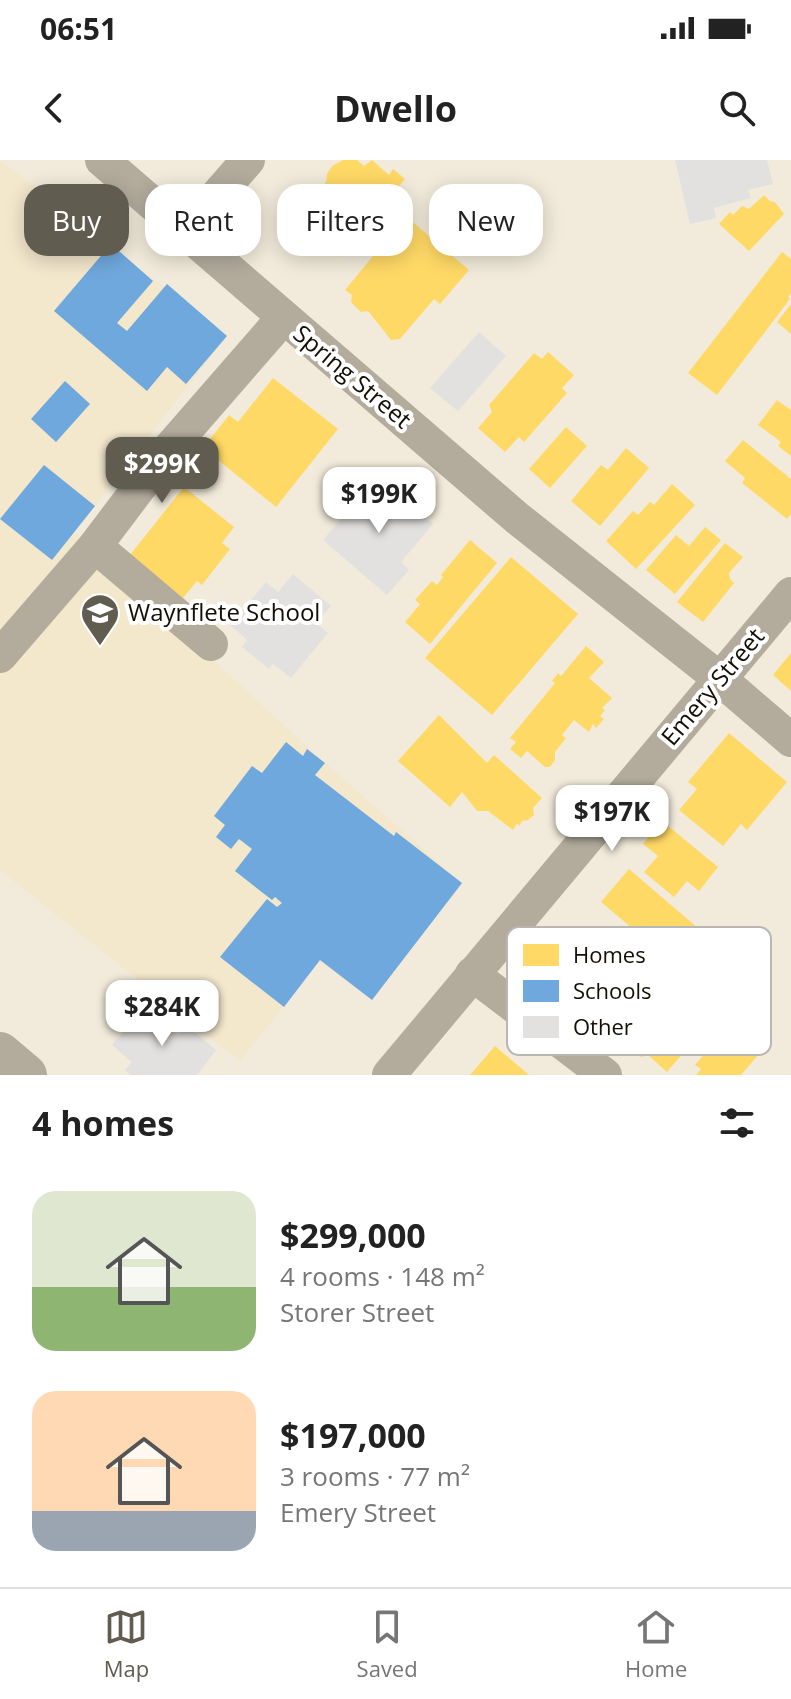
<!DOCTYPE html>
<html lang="en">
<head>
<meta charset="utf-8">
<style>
  body { margin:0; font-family:"Open Sans",sans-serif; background:#f2f2f2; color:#222; height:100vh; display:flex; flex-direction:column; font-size:30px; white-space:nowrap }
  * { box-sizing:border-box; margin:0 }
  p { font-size:26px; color:#767676 }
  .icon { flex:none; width:44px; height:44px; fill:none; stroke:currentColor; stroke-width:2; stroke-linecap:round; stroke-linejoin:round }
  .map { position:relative; height:915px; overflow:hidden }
  .panel { display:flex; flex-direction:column; background:#fff; flex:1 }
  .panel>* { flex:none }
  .hud { position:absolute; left:24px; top:24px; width:744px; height:72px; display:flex; gap:16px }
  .price { position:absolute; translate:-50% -68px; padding:0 18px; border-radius:16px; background:#fff; color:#222; font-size:26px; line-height:52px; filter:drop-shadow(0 2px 4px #0008) }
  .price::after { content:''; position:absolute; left:50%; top:48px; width:24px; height:18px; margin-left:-12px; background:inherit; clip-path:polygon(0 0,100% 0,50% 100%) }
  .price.on { background:#615c50; color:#fff }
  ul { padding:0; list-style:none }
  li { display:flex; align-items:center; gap:24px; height:200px; padding:0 32px }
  li span { display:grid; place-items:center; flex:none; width:224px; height:160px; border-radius:24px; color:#555 }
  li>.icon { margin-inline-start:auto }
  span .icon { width:96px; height:96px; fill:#fffc; stroke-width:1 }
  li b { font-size:34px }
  h2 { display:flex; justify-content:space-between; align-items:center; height:96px; padding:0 32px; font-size:34px }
  .tag { padding:0 28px; border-radius:24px; background:#fff; box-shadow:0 4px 20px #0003; font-size:28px; line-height:72px }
  .tag.on { background:#615c50; color:#fff }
  .status { display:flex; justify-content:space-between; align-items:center; height:56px; padding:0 40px; background:#fff; direction:ltr }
  .status svg { height:22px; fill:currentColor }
  header { display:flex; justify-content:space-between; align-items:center; height:104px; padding:0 32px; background:#fff; font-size:36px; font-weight:700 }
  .tab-bar { display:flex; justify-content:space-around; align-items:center; height:112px; border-top:2px solid #e0e0e0; background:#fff; font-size:22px; color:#767676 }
  .tab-bar a { display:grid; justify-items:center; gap:4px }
  .tab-bar .on { color:#615c50 }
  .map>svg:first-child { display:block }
</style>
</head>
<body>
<div class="status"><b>06:51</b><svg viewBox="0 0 49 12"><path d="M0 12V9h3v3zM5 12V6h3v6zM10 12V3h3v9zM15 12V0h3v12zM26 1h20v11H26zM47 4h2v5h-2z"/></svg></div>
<header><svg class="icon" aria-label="back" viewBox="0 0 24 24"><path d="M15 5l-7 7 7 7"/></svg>Dwello<svg class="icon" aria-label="search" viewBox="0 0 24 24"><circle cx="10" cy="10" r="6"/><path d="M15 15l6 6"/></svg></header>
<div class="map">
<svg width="791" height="915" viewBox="0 0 791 915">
  <rect width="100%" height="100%" fill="#f2ebdb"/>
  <path fill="#f3e7cc" d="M 0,0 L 227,176 L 74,372 L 325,603 L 462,723 L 372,840 L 320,801 L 240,901 L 0,710 Z"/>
  <g fill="#ffd966">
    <path d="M 343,0 L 357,0 L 364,6 L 372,0 L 389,15 L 393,9 L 405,19 L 399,26 L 403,29 L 366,73 L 362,70 L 339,97 L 301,67 L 299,62 L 305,52 L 310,53 L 315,60 L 322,50 L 311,41 L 326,22 L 327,14 L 332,6 Z"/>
    <path d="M 764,35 L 770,41 L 775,42 L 784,54 L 749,91 L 719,64 L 730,52 L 733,55 L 742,46 L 749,49 Z"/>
    <path d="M 392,58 L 403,67 L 409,59 L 469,110 L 440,144 L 434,139 L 400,179 L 391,180 L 368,151 L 361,152 L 351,142 L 352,135 L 345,130 L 378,90 L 370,83 Z"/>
    <path d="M 782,92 L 791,99 L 791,133 L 788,138 L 790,139 L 717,235 L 688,213 Z"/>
    <path d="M 791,144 L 791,174 L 777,162 Z"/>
    <path d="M 548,192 L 574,215 L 562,228 L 567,233 L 524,282 L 519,277 L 505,292 L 478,268 L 492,252 L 489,245 L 534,193 L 542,199 Z"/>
    <path d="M 273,218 L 338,269 L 276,347 L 203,288 L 229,255 L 238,262 Z"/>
    <path d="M 777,240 L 791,250 L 791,296 L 778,286 L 781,282 L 758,265 Z"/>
    <path d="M 566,267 L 587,286 L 550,328 L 529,309 Z"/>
    <path d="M 743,280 L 791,319 L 791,354 L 787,359 L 742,323 L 745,318 L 725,301 Z"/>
    <path d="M 626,288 L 649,308 L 600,366 L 571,341 L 601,305 L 608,310 Z"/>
    <path d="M 672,324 L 695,345 L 636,409 L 606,381 L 633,351 L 638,355 L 650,342 L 654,345 Z"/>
    <path d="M 184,327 L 234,367 L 222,383 L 230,389 L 202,425 L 197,421 L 183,438 L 130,395 Z"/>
    <path d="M 705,367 L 721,380 L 675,434 L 646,410 L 676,375 L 689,386 Z"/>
    <path d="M 470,380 L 497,403 L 430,484 L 405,462 L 420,444 L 415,440 L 432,421 L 437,425 L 443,417 L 441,415 Z"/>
    <path d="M 725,383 L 743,397 L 729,413 L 730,419 L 734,423 L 703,462 L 677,442 Z"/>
    <path d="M 511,397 L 578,454 L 492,555 L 425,498 Z"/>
    <path d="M 586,486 L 604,502 L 589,518 L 612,538 L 602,548 L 605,550 L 600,556 L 604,559 L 596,568 L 593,564 L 589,572 L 574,560 L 562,575 L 566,578 L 555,592 L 555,600 L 550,607 L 545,607 L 527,591 L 521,598 L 510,589 L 516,582 L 510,578 L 555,523 L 552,521 L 558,513 L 561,516 Z"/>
    <path d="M 791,493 L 791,531 L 773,515 Z"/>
    <path d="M 439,555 L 487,603 L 494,595 L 542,638 L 533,648 L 534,655 L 528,660 L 522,661 L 519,666 L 517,663 L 513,670 L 488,651 L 477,651 L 462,632 L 450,647 L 398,601 Z"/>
    <path d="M 729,573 L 787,622 L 747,670 L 741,664 L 723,686 L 679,650 L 697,629 L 688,622 Z"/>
    <path d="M 662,661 L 718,707 L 699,731 L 687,721 L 674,737 L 644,712 L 658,696 L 643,684 Z"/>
    <path d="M 629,709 L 699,769 L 671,801 L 601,742 Z"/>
    <path d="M 689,817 L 723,846 L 667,912 L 648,895 L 641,897 L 635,891 L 634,881 Z"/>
    <path d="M 734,859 L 766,886 L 741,915 L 696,915 L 701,909 L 695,905 Z"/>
    <path d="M 495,886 L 529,915 L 470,915 Z"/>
  </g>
  <g fill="#6fa8dc">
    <path d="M 111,84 L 153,121 L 117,163 L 127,171 L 167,124 L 227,176 L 186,224 L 167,207 L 147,231 L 54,151 Z"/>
    <path d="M 65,221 L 90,244 L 56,282 L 31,259 Z"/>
    <path d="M 44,305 L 95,346 L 52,400 L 0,359 Z"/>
    <path d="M 286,582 L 303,596 L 307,589 L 325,603 L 315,615 L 394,676 L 396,672 L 462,723 L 372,840 L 320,800 L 284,847 L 220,797 L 267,739 L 277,747 L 282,743 L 275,737 L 272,740 L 235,711 L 252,689 L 239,679 L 231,689 L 216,677 L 225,665 L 214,656 L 252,606 L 262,613 Z"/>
  </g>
  <g fill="#e3e1df">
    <path d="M 675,0 L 767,0 L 773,24 L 748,30 L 751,38 L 714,48 L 716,58 L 690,64 Z"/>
    <path d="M 479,172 L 506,196 L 458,251 L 430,228 Z"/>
    <path d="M 377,317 L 433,364 L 401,402 L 409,410 L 387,435 L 323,380 Z"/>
    <path d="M 293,414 L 331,446 L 316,463 L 328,473 L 291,518 L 273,504 L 269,509 L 242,487 L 247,480 L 230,465 L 266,422 L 278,432 Z"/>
    <path d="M 148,850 L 178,875 L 186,865 L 216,890 L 197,915 L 131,915 L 125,910 L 132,902 L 112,885 L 139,853 L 142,856 Z"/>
  </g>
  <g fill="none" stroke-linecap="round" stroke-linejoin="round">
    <g stroke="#b3ac9d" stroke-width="34">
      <path d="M 102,0 L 517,358 L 720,519 L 791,580"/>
      <path d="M 185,72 L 248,0"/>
      <path d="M 95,386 L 211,484"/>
      <path d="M 0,496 L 95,386 L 163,296 L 283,158"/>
      <path d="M 472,814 L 605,915"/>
      <path d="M 389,915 L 791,434"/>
    </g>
    <path stroke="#b3ac9d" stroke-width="42" d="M 0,893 L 26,915"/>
  </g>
  <defs>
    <g id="school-pin" transform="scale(2)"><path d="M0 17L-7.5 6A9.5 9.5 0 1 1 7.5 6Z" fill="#615c50" stroke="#fff"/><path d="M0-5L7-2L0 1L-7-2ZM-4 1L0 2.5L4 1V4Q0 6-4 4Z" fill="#fff"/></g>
  </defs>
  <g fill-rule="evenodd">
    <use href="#school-pin" x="100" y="453"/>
  </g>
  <g text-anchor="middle" stroke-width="8" stroke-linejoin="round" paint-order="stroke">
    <g font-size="24" fill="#130f05" stroke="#fff">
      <text transform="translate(352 217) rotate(40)" y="8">Spring Street</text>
      <text transform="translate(713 527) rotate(-50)" y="8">Emery Street</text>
    </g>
    <g font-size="24" fill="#130f05" stroke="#fff" text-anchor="start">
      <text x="128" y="461">Waynflete School</text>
    </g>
  </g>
  <rect x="507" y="767" width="264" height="128" rx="12" fill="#fff" stroke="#b8b7b4" stroke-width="2"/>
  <rect x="523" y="784" width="36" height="22" fill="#ffd966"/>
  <rect x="523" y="820" width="36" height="22" fill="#6fa8dc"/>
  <rect x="523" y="856" width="36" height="22" fill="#e3e1df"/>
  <g font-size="22" fill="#130f05">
    <text x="573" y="803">Homes</text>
    <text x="573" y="839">Schools</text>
    <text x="573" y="875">Other</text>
  </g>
</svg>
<b class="price on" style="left:162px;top:345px">$299K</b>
<b class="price" style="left:379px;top:375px">$199K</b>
<b class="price" style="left:612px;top:693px">$197K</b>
<b class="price" style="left:162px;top:888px">$284K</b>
<div class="hud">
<a class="tag on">Buy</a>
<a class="tag">Rent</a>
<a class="tag">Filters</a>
<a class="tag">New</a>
</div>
</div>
<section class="panel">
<h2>4 homes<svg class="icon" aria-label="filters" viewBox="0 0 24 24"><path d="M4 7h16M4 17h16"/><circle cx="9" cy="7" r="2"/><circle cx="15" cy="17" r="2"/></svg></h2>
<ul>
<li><span style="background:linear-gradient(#dfe7d0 60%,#8fb573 0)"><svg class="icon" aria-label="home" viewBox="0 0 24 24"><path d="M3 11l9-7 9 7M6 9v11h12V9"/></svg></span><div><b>$299,000</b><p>4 rooms · 148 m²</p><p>Storer Street</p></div></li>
<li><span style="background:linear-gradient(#ffd9b3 75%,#9aa5b1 0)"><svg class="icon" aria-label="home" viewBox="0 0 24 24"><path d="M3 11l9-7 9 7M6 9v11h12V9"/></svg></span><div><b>$197,000</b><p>3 rooms · 77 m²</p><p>Emery Street</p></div></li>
</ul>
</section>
<nav class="tab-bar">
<a class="on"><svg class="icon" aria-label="map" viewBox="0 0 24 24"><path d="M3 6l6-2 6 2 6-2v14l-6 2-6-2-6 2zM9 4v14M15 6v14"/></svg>Map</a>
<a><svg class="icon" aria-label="saved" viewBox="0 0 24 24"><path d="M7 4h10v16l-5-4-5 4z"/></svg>Saved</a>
<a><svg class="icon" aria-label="home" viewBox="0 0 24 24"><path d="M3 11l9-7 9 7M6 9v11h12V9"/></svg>Home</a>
</nav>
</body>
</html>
